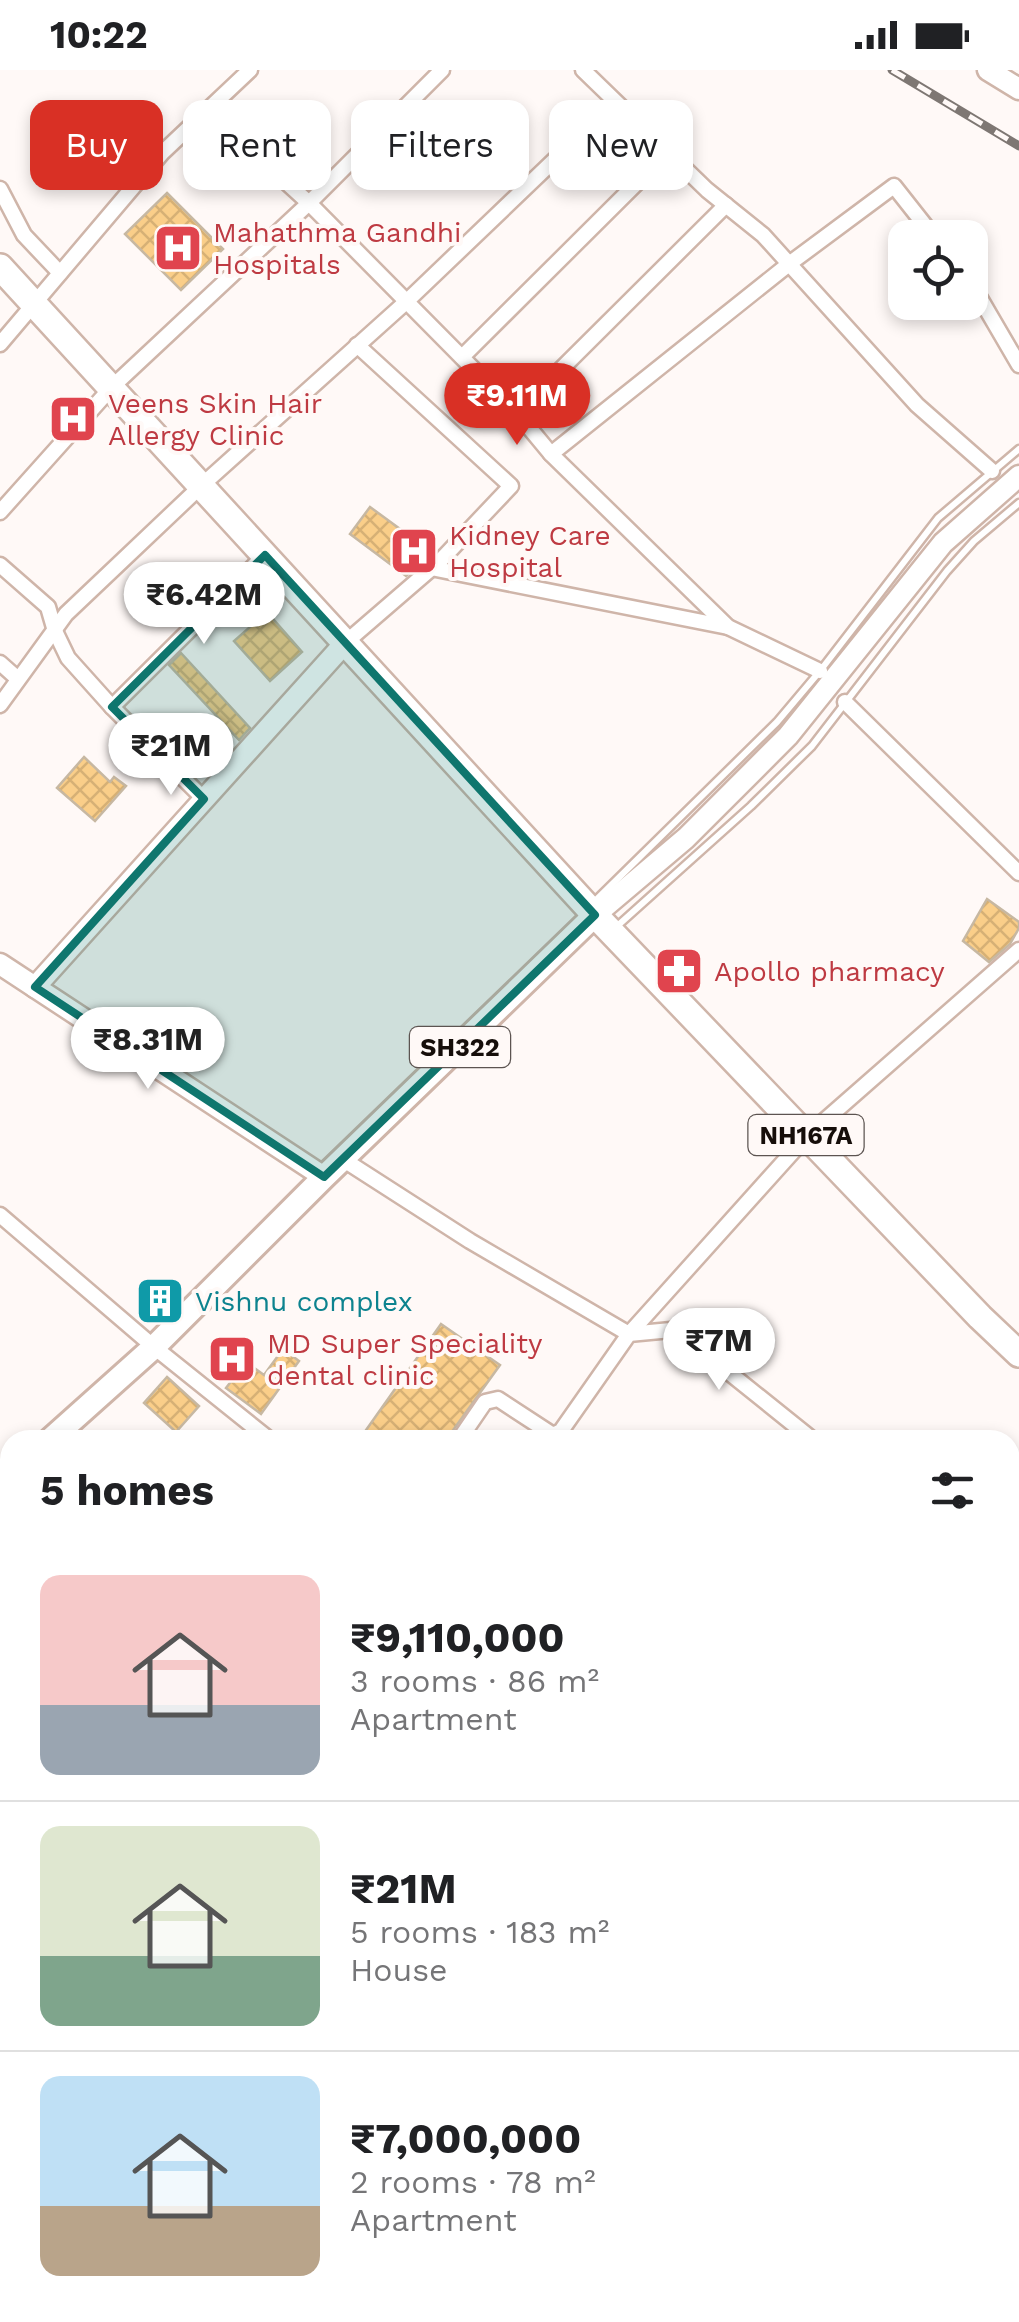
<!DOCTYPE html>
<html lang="en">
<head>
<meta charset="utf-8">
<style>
  body { margin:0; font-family:"Work Sans",sans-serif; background:#f6f6f6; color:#202124; height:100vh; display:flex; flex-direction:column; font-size:38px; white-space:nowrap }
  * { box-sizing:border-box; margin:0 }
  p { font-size:32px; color:#757577 }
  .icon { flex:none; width:55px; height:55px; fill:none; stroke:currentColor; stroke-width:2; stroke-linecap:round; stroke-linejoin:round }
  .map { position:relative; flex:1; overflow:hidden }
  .details { position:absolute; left:0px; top:1360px; width:1020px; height:892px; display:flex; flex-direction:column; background:#fff; border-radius:30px 30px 0 0; box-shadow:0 5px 15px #0003 }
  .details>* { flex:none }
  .hud { position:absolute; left:30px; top:30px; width:960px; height:90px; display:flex; gap:20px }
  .tools { position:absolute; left:888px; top:150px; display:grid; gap:20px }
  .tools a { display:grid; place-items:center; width:100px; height:100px; border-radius:20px; background:#fff; box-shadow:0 5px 15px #0003; font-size:50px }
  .price { position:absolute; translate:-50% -85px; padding:0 22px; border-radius:35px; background:#fff; color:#222; font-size:32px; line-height:65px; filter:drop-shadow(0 2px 5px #0008) }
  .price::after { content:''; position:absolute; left:50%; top:60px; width:30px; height:22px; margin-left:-15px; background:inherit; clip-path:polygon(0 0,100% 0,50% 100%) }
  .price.current { background:#d93025; color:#fff }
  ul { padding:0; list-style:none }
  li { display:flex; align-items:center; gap:30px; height:250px; padding:0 40px }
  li+li { border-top:2px solid #e0e0e0 }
  li span { display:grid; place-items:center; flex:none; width:280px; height:200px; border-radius:20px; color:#555 }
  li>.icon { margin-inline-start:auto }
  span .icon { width:120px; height:120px; fill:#fffc; stroke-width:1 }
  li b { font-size:42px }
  h2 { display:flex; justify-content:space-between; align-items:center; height:120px; padding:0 40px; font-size:42px }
  .chip { padding:0 35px; border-radius:20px; background:#fff; box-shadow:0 5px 15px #0003; font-size:35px; line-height:90px }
  .chip.current { background:#d93025; color:#fff }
  .status { display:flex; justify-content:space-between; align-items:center; height:70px; padding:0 50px; background:#fff; direction:ltr }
  .status svg { height:28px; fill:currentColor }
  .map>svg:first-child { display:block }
</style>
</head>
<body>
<div class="status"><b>10:22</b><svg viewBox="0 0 49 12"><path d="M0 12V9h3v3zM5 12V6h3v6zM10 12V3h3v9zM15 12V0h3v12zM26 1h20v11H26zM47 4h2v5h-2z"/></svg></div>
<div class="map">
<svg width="1019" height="2252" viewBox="0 0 1019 2252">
  <defs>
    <pattern id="building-cross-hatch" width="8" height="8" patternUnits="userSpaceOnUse" patternTransform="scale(2.5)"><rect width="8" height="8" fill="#face89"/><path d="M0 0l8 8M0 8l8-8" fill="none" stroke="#d6b075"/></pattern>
  </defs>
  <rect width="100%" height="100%" fill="#fff9f7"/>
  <g fill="url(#building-cross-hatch)" stroke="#c7b8a2" stroke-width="2.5">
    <path d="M 167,123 L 223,179 L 181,220 L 125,164 Z"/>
    <path d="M 370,437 L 433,483 L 406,506 L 350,464 Z"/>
    <path d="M 267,542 L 302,582 L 270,611 L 234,571 Z"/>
    <path d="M 181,583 L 250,658 L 239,670 L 169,595 Z"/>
    <path d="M 84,687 L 110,712 L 114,707 L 126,716 L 95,751 L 57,718 Z"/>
    <path d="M 987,829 L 1019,852 L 1019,858 L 1010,874 L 989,892 L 963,871 Z"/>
    <path d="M 441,1254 L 500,1295 L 446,1370 L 359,1370 Z"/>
    <path d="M 283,1279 L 299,1291 L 261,1344 L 226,1318 L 246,1292 L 264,1305 Z"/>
    <path d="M 167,1307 L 199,1336 L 176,1362 L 144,1333 Z"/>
  </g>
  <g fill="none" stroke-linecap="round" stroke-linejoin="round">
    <g stroke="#cfb5a9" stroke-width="11">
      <g id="lane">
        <path d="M 593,833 L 777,652 L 820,601 L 938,448 L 1019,379"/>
        <path d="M 615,858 L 751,736 L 812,676 L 947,501 L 974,471 L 1019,433"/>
      </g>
    </g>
    <g stroke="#cfb5a9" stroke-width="19">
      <g id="street">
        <path d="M 583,0 L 707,120 L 763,165 L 917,335 L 992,401"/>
        <path d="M 207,40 L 309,133 L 517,343 L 551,384"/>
        <path d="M 0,119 L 24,165 L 60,203"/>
        <path d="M 970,211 L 1019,295"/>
        <path d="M 0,274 L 162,83 L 250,0"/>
        <path d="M 462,287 L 668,82"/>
        <path d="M 517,343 L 726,135"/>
        <path d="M 0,442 L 111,318 L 309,133 L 442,0"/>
        <path d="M 0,495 L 48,537 L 55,561 L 68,588 L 112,637 L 204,729"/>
        <path d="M 431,498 L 728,557"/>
        <path d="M 345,573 L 440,491 L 511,416 L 357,275"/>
        <path d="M 0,593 L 18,609"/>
        <path d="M 820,601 L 728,557 L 551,384 L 789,194 L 894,116 L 935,168"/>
        <path d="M 845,632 L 1019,803"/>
        <path d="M 0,635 L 66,544 L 201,416 L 406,232 L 615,32"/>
        <path d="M 112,637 L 265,485"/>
        <path d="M 344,1090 L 470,1171 L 629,1264 L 807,1066 L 1019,880"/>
        <path d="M 0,1145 L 154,1277 L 270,1370"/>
        <path d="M 459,1370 L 485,1332 L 498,1329 L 550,1363 L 555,1364 L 561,1361 L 629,1264 L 671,1260 L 686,1268 L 813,1370"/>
        <path d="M 1010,1501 L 1019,1487"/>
        <path d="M 1010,1522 L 1019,1528"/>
        <path d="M 0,1585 L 10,1593"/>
        <path d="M 1010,1740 L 1019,1731"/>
        <path d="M 0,1758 L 10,1751"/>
        <path d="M 0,1796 L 10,1804"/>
        <path d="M 1010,1836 L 1019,1844"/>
        <path d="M 0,1909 L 10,1897"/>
        <path d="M 1010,1927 L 1019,1917"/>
        <path d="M 1010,2044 L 1019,2052"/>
        <path d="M 0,2077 L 10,2064"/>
        <path d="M 0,2083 L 10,2091"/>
        <path d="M 1010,2103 L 1019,2093"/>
        <path d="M 0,2226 L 10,2233"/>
        <path d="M 23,2242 L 36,2252"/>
        <path d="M 985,2242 L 995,2252"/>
        <path d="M 383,2252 L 392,2242"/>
        <path d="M 735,2252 L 742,2242"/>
        <path d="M 845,2252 L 854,2242"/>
      </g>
    </g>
    <g stroke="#cfb5a9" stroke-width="25">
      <g id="secondary">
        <path d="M 988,0 L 1019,19"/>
        <path d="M 595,845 L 686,768 L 788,666 L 943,473 L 1019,406"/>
        <path d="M 0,894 L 324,1107"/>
        <path d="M 35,917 L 345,573"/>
      </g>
    </g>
    <g stroke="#cfb5a9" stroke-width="28">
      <g id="primary">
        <path d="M 50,1370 L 154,1277 L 324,1107 L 595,845"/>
        <path d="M 0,1418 L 10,1406"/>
      </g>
    </g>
    <g stroke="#cfb5a9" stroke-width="30">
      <path id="highway" d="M 0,197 L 595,845 L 980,1247 L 1019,1284"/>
    </g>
    <use href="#lane" stroke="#fff" stroke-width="6"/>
    <use href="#street" stroke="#fff" stroke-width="14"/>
    <use href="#secondary" stroke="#fff" stroke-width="20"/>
    <use href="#primary" stroke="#fff" stroke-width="22"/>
    <use href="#highway" stroke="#fff" stroke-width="25"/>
    <g stroke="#7e7773" stroke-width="9">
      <path id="rail" d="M 892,0 L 1019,76"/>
    </g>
    <use href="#rail" stroke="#fff9f7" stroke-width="5" stroke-dasharray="15" stroke-linecap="butt"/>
  </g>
  <path fill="#0f766e" fill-opacity="0.2" stroke="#0f766e" stroke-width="8" stroke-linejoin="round" d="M 265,485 L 595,845 L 324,1107 L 35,917 L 204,729 L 112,637 Z"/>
  <defs>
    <g id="hospital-square" transform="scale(2.5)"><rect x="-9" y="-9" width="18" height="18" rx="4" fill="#e0444e" stroke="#fff9f7"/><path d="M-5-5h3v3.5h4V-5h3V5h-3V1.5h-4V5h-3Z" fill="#fff"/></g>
    <g id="pharmacy-square" transform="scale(2.5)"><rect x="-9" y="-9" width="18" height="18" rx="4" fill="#e0444e" stroke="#fff9f7"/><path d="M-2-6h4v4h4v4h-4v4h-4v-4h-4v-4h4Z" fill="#fff"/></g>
    <g id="building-square" transform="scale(2.5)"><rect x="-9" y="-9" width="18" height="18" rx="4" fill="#0f9aa8" stroke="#fff9f7"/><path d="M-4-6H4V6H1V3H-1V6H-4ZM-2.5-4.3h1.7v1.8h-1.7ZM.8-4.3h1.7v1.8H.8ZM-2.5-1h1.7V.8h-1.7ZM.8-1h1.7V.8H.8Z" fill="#fff"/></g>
  </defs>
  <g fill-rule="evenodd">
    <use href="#hospital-square" x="178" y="178"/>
    <use href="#hospital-square" x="73" y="349"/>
    <use href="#hospital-square" x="414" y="481"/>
    <use href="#pharmacy-square" x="679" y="901"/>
    <use href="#building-square" x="160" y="1231"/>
    <use href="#hospital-square" x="232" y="1289"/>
  </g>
  <g text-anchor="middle" stroke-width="8" stroke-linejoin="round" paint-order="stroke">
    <g fill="#fff9f7" stroke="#5c5451" stroke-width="2.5">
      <rect x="410" y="957" width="100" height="40" rx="8"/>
      <rect x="748.5" y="1045" width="115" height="40" rx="8"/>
    </g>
    <g font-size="25" font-weight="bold" fill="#160e0a">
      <text x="460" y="986">SH322</text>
      <text x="806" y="1074">NH167A</text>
    </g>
    <g font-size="28" fill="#be3a42" stroke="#fff9f7" text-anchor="start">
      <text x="213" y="172">Mahathma Gandhi<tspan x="213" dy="32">Hospitals</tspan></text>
      <text x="108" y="343">Veens Skin Hair<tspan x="108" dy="32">Allergy Clinic</tspan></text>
      <text x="449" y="475">Kidney Care<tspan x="449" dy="32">Hospital</tspan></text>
      <text x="714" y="911">Apollo pharmacy</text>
      <text x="267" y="1283">MD Super Speciality<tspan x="267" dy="32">dental clinic</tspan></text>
    </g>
    <g font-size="28" fill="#0d838f" stroke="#fff9f7" text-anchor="start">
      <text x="195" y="1241">Vishnu complex</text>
    </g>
  </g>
</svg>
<div class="tools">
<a><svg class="icon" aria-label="locate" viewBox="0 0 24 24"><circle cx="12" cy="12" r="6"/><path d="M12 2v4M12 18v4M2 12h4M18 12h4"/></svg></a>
</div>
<b class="price current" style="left:517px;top:378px">₹9.11M</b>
<b class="price" style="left:204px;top:577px">₹6.42M</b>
<b class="price" style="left:171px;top:728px">₹21M</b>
<b class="price" style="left:148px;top:1022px">₹8.31M</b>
<b class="price" style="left:719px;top:1323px">₹7M</b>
<div class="hud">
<a class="chip current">Buy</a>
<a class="chip">Rent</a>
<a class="chip">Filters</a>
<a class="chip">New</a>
</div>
<section class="details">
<h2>5 homes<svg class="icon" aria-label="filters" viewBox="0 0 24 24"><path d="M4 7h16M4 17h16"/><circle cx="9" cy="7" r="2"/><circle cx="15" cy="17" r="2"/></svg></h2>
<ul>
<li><span style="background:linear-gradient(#f6c9c9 65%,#9aa5b1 0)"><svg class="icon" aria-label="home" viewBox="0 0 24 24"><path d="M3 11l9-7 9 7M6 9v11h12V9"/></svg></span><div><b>₹9,110,000</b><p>3 rooms · 86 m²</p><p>Apartment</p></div></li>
<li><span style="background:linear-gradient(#dfe7d0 65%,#7fa58c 0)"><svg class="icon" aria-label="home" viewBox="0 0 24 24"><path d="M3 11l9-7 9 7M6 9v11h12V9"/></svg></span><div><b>₹21M</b><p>5 rooms · 183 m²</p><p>House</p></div></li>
<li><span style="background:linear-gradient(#bfe0f5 65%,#b9a48a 0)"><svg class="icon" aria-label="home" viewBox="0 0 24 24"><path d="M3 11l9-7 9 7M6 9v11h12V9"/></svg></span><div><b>₹7,000,000</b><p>2 rooms · 78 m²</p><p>Apartment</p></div></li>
</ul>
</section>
</div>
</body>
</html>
